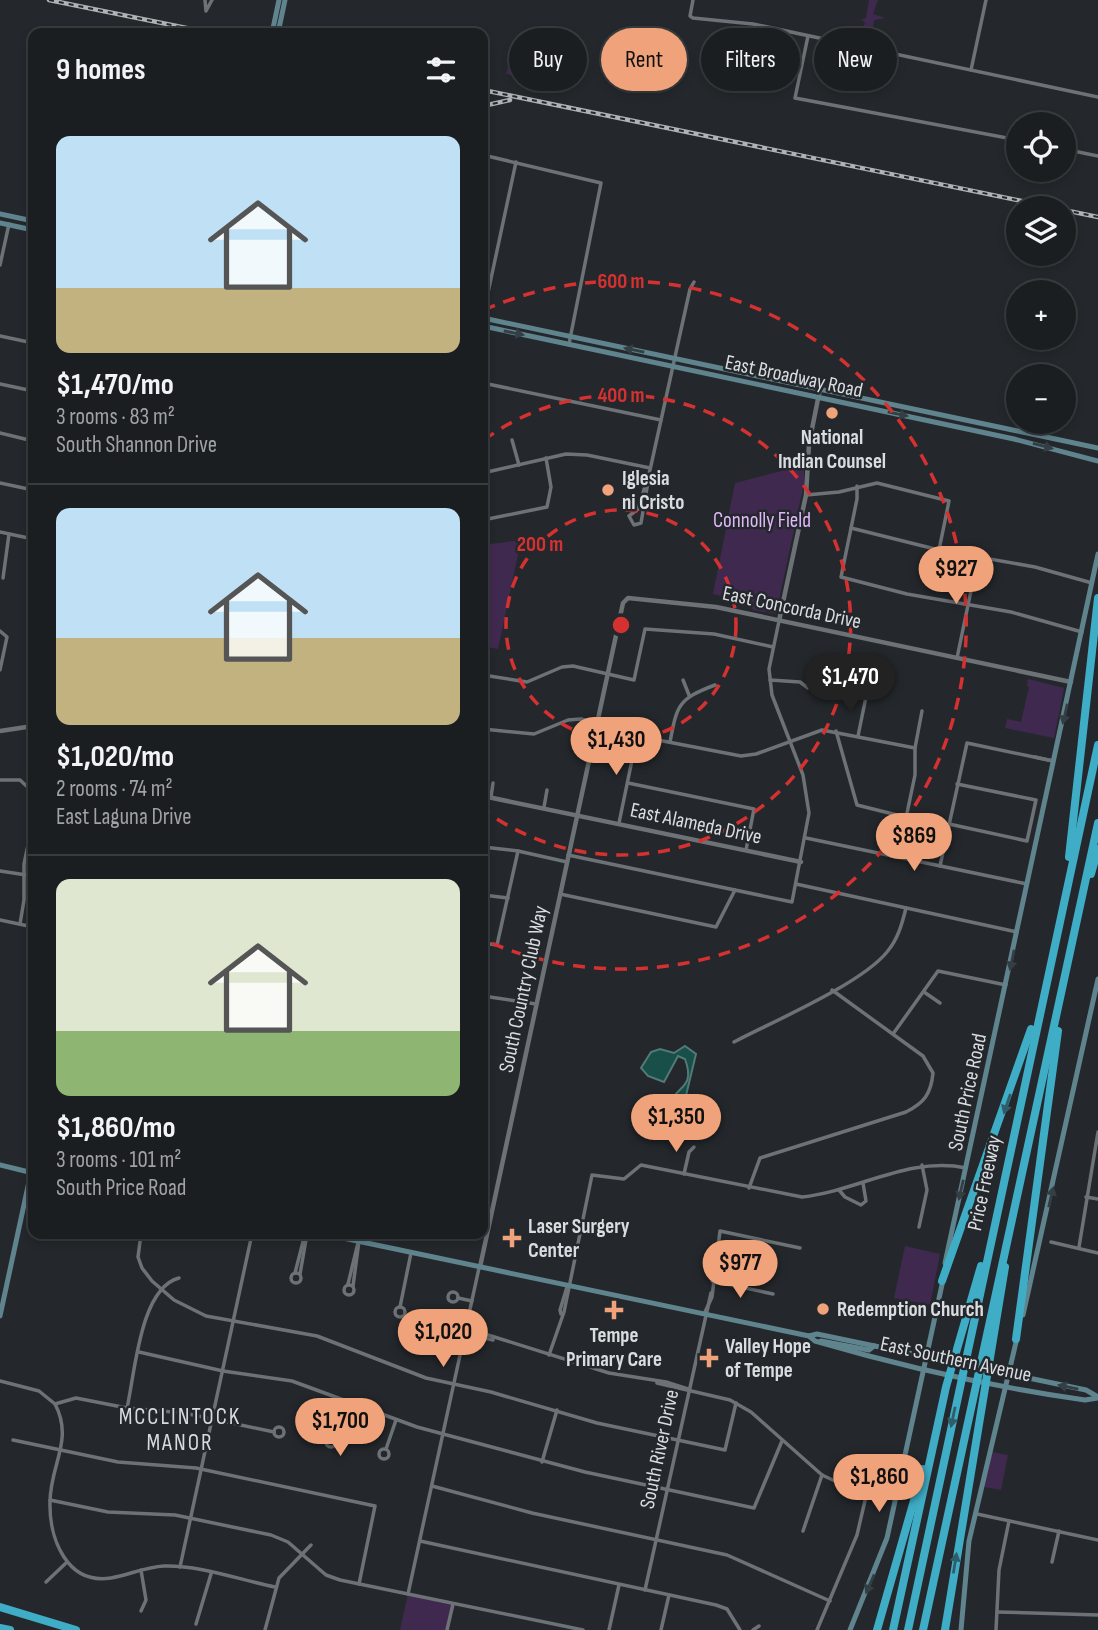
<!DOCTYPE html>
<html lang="en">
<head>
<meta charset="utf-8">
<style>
  body { margin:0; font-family:"Sofia Sans Condensed",sans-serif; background:#24272a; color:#f1f3f6; height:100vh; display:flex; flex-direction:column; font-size:26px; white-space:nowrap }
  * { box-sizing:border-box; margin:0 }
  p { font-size:23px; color:#a0a2a5 }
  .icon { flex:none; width:38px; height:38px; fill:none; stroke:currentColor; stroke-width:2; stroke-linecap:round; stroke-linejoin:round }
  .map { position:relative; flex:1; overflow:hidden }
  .panel { position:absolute; left:28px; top:28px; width:460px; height:1211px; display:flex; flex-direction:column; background:#1b1e21; border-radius:14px; box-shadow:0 4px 10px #0003,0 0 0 2px #393c3f }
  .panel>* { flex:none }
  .hud { position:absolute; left:509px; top:28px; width:483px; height:63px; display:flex; gap:14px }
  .buttons { position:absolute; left:1006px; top:112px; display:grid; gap:14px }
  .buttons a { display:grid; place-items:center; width:70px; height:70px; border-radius:50%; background:#1b1e21; box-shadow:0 4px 10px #0003,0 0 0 2px #393c3f; font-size:35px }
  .price { position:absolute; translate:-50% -60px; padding:0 16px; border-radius:24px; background:#f0a27a; color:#111; font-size:23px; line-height:46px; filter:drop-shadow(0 2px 4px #0008) }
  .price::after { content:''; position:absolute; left:50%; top:42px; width:21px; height:16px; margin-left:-10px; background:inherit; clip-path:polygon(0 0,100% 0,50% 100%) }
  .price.current { background:#222; color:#fff }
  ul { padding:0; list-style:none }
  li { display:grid; align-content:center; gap:14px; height:371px; padding:0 28px }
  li+li { border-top:2px solid #393c3f }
  li span { display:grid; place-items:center; height:217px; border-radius:14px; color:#555 }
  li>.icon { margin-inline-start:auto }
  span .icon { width:126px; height:126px; fill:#fffc; stroke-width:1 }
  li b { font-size:30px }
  h2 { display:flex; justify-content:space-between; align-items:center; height:84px; padding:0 28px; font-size:30px }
  .pill { padding:0 24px; border-radius:32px; background:#1b1e21; box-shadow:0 4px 10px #0003,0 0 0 2px #393c3f; font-size:24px; line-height:63px }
  .pill.current { background:#f0a27a; color:#111 }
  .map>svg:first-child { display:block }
</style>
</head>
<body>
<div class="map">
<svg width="1098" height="1630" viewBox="0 0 1098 1630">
  <rect width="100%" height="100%" fill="#24282c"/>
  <g fill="#40294e">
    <path d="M 869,0 L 878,0 L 873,14 L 885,18 L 874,20 L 871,43 L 860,41 L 865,22 L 861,20 L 866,18 Z"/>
    <path d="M 522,50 L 540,53 L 531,71 L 542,75 L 542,81 L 506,74 L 512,51 L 521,53 Z"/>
    <path d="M 804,465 L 804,483 L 776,614 L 753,610 L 748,602 L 713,594 L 735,483 Z"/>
    <path d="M 521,540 L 498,649 L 483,646 L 483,545 Z"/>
    <path d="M 1028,679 L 1064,688 L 1054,738 L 1005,728 L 1007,719 L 1021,722 L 1029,687 L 1027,686 Z"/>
    <path d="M 905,1246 L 940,1254 L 930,1305 L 894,1298 Z"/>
    <path d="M 992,1452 L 1008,1455 L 1001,1490 L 984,1487 Z"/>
    <path d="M 408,1594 L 453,1604 L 447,1630 L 400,1630 Z"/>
  </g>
  <path fill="#184f49" stroke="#527a76" stroke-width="2" d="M 685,1046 L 696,1054 L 683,1108 L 675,1110 L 669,1105 C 676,1085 696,1089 685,1059 L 678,1056 L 664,1082 L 648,1076 L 641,1068 L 651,1052 L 660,1049 L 674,1053 Z"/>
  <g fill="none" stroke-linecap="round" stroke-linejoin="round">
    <g stroke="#6d7276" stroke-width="3.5">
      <path d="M 205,0 L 206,11 L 212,0"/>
      <path d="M 693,0 L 690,16 L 693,18 L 753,24 L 1098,97"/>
      <path d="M 808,36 L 795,98 L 1018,140"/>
      <path d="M 971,70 L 986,0"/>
      <path d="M 1064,149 L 1098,156"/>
      <path d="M 483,155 L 601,183 L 569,344"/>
      <path d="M 0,265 L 9,224"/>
      <path d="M 483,316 L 516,162"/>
      <path d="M 0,336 L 33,343"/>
      <path d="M 483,383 L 661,420"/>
      <path d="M 0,384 L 33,391"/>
      <path d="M 0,433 L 33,441"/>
      <path d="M 512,440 L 519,465"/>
      <path d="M 650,470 L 641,523 L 634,525 L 629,516 L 638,509 L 650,470 L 690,289 L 694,282"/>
      <path d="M 483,473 L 566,454 L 587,455 L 650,468"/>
      <path d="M 0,483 L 33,490"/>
      <path d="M 857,486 L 857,499 L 841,577 L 907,594 L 1011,612 L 1082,632"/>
      <path d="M 806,495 L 839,492 L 877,483 L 949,501 L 939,550"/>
      <path d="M 483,520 L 547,507 L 551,487 L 546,458"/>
      <path d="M 851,528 L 939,550 L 1035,567 L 1092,583"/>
      <path d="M 0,532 L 33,539"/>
      <path d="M 3,578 L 9,534"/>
      <path d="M 0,631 L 7,637 L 0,670"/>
      <path d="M 957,658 L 978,557"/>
      <path d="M 483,675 L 527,682 L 562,667 L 573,666 L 634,680 L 645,629 L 714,634 L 773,647"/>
      <path d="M 683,680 L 689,695"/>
      <path d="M 770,680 L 800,682 L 808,688"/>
      <path d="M 483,729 L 534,734 L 568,720 L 581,719 L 637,736 L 741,756 L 756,754 L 822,730 L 915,748"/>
      <path d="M 836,731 L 857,805 L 905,817"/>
      <path d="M 858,736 L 866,697"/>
      <path d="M 670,742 C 677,705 678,699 715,685"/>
      <path d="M 1035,757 L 1053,761"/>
      <path d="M 0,780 L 20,780 L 33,792"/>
      <path d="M 628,783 L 754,809 L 746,850"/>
      <path d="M 491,797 L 493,783"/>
      <path d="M 544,807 L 547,790"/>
      <path d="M 619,823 L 637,736"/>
      <path d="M 949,824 L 1027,841 L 1036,800 L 957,784"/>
      <path d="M 806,838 L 1027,884"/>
      <path d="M 483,847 L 518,851 L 567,862"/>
      <path d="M 568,855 L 792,902 L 809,813 L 803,775 L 772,695 L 769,669 L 779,621"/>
      <path d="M 898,856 L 915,775 L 915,748 L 922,711"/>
      <path d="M 940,866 L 967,743 L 1053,761"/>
      <path d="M 0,871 L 33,876"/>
      <path d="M 796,884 L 1017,932"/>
      <path d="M 560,894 L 716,927 L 735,890"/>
      <path d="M 483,895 L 508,898"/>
      <path d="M 0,920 L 33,927"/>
      <path d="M 20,924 L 24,900 L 24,864 L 33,821"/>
      <path d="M 483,943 L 497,945 L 518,851"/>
      <path d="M 924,992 L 940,1003"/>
      <path d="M 483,996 L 536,1004"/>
      <path d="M 893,1034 L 938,971 L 1006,985"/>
      <path d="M 734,1042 C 774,1021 861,984 887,952 C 898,939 902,924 906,908"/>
      <path d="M 684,1174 L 689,1152 L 694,1147"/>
      <path d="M 749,1188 L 760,1158 L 906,1112 C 924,1103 931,1094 933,1073 L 923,1056 L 832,990"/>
      <path d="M 839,1190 L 845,1197 L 861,1205 L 866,1201 L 863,1183"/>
      <path d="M 1086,1197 L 1098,1199"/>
      <path d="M 919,1227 L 927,1190 L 922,1165"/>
      <path d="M 141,1234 L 138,1257 L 142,1268 L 152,1281 L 174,1300 L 206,1316 L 317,1336 L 426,1378 L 491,1392 L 597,1423 L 725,1450 L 736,1403"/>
      <path d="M 1051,1242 L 1098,1253"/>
      <path d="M 1079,1247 L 1098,1132"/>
      <circle cx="296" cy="1278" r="5"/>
      <path d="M 295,1273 L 305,1234"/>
      <path d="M 300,1274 L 307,1234"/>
      <path d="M 712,1281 L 773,1294"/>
      <path d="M 348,1284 L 358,1243"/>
      <circle cx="349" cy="1290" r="5"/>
      <path d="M 353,1286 L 359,1241"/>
      <circle cx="453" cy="1297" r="5"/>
      <path d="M 458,1298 L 472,1301"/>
      <circle cx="400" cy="1312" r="5"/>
      <path d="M 400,1307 L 411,1253"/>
      <path d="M 705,1312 L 712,1297 L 720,1231 L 800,1248"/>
      <path d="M 561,1314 L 560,1310 L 567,1287"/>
      <path d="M 465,1333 L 488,1335 L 609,1373 L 666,1382 L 688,1389"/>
      <path d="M 467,1334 L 493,1340"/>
      <path d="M 139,1352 L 223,1371 L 292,1381 L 417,1427 L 585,1472 L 754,1508 L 782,1441"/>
      <path d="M 549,1355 L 564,1312 L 592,1175 L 624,1179 L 641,1165 L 802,1197 C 858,1191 909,1156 966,1168"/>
      <path d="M 0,1381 L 39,1391 L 55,1404 L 76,1398 L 127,1408 L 184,1413 L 274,1432"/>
      <path d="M 657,1383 L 730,1400 L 751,1412 L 822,1475 L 850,1488 L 896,1498"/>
      <path d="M 55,1404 C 74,1440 50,1465 50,1502 C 49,1539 67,1585 111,1578 C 129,1575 145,1567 164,1566 C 200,1565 240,1580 275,1587"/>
      <path d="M 127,1408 C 135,1373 140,1288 179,1278"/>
      <circle cx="279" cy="1432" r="5"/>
      <circle cx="331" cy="1442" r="5"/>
      <path d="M 334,1438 L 351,1402"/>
      <path d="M 13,1440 L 118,1462 L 196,1468 L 375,1506 L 359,1584"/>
      <circle cx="384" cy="1454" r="5"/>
      <path d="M 386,1449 L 396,1420"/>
      <path d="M 542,1462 L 557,1410"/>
      <path d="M 432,1486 L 532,1513 L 727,1555 L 830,1601"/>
      <path d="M 50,1500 L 108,1512 L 175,1515 L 271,1535 L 288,1542 L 326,1575 L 340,1580 L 583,1630"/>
      <path d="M 977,1514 L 1098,1540"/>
      <path d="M 803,1531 L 822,1475"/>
      <path d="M 420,1541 L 716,1605 L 727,1609 L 740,1630"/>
      <path d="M 1052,1562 L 1059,1531"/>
      <path d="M 180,1567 L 252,1234"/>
      <path d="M 46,1582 L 66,1563"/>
      <path d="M 645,1590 L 711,1293"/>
      <path d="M 408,1594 L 479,1268"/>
      <path d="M 141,1611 L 146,1600 L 141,1570"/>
      <path d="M 997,1612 L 1098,1615"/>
      <path d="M 196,1624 L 211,1574"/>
      <path d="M 265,1630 L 279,1578 L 311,1545"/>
      <path d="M 447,1630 L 453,1604"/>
      <path d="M 609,1630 L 619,1585"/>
      <path d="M 661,1630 L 669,1595"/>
      <path d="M 753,1630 L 759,1626"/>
      <path d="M 817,1630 L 857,1535 L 867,1492"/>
      <path d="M 996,1630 L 999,1570 L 1009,1521"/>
    </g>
    <g stroke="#6d7276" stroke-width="4.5">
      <path d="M 779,621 L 806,495 L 809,444 L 820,389"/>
      <path d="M 0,731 L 33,726"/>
      <path d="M 483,796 L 801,862"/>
      <path d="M 480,1267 L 623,603 L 628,598 L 716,607 L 1071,682"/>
    </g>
    <g stroke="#5f848e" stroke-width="5">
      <path d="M 272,33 L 279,0"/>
      <path d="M 278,33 L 285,0"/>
      <path d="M 0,214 L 33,221"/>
      <path d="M 0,223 L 33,230"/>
      <path d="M 483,318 L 1098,448"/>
      <path d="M 483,326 L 1014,439 L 1098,461"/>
      <path d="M 0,1165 L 33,1173"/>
      <path d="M 324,1234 L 809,1336 L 815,1341 C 904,1367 993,1387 1085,1400 L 1098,1398"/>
      <path d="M 945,1263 L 1098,554"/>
      <path d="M 1023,1315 L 1098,979"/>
      <path d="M 0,1316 L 33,1163"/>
      <path d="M 809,1336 L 817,1334 L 1086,1390 L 1098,1397"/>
      <path d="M 821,1341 L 869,1350 L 874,1346"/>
      <path d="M 850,1630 L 887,1538 L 943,1280"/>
      <path d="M 961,1630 L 969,1541 L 1017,1338"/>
    </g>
    <g stroke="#3fadc6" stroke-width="8">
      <path d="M 1069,857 L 1098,598"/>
      <path d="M 1091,874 L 1098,849"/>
      <path d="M 942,1281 L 1031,1029"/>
      <path d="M 1016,1339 L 1058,1031"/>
      <path d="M 0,1607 L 76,1630"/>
      <path d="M 0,1628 L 10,1630"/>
      <path d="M 877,1630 L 923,1469"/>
      <path d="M 893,1630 L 946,1387 L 981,1266"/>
      <path d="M 908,1630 L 1098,745"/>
      <path d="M 923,1630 L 1098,823"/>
      <path d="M 945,1630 L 1005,1267"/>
    </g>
    <g stroke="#b0b3b6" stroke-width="4.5">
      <g id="rail">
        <path d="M 49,0 L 211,33"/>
        <path d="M 483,90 L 1056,208"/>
        <path d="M 483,106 L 510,100"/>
        <path d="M 1064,210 L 1098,217"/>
      </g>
    </g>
    <use href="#rail" stroke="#24282c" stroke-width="2" stroke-dasharray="5" stroke-linecap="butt"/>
  </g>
  <defs><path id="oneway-solid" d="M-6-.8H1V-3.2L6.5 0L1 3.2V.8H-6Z" transform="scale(1.75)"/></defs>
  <g fill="#333f44">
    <use href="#oneway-solid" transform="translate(514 333) rotate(12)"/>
    <use href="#oneway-solid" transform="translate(634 350) rotate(-168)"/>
    <use href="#oneway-solid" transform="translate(898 414) rotate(12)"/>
    <use href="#oneway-solid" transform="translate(1043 446) rotate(15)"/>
    <use href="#oneway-solid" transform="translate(1065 714) rotate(103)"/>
    <use href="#oneway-solid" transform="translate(1012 960) rotate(102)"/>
    <use href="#oneway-solid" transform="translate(961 1190) rotate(103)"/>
    <use href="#oneway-solid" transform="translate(1051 1197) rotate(-77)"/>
    <use href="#oneway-solid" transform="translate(1068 1387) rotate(-168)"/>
    <use href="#oneway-solid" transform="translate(870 1584) rotate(114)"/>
  </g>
  <g fill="#2f5d6a">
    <use href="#oneway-solid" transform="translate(1007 1104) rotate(109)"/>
    <use href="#oneway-solid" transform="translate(953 1417) rotate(102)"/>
    <use href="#oneway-solid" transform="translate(955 1563) rotate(-81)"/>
  </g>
  <g fill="none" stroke="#d63131" stroke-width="3.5" stroke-dasharray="12 9">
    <circle cx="621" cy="625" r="115"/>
    <path d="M484 440A230 230 0 1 1 484 810"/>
    <path d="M484 310A344 344 0 1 1 484 940"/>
  </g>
  <g fill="#f0a27a" stroke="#24282c" stroke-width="2.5">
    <circle cx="832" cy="413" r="7"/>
    <circle cx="608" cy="490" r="7"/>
    <path d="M508.5 1227.5h7v7h7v7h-7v7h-7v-7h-7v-7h7z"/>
    <circle cx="823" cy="1309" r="7"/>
    <path d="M610.5 1299.5h7v7h7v7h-7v7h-7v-7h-7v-7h7z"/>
    <path d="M705.5 1347.5h7v7h7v7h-7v7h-7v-7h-7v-7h7z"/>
  </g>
  <g text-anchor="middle" stroke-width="5" stroke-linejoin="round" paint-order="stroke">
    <g font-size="21" fill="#dadde0" stroke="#24282c">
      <text transform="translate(794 376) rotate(12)" y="7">East Broadway Road</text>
      <text transform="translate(792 607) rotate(12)" y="7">East Concorda Drive</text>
      <text transform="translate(696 823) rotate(12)" y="7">East Alameda Drive</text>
      <text transform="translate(523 989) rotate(-78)" y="7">South Country Club Way</text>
      <text transform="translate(967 1092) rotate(-78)" y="7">South Price Road</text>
      <text transform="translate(984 1183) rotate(-78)" y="7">Price Freeway</text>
      <text transform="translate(956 1359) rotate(12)" y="7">East Southern Avenue</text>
      <text transform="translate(659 1449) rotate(-78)" y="7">South River Drive</text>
    </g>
    <g font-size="21" font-weight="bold" fill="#dadde0" stroke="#24282c" text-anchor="start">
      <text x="832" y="444" text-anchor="middle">National<tspan x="832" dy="24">Indian Counsel</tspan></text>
      <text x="622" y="485">Iglesia<tspan x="622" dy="24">ni Cristo</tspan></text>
      <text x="528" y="1233">Laser Surgery<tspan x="528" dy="24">Center</tspan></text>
      <text x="837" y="1316">Redemption Church</text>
      <text x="614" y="1342" text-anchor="middle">Tempe<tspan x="614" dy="24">Primary Care</tspan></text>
      <text x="725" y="1353">Valley Hope<tspan x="725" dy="24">of Tempe</tspan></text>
    </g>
    <g font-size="21" fill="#e1b8fc" stroke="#24282c">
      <text x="762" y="527">Connolly Field</text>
    </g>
    <g font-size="23" letter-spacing="2" fill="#d5dbe0" stroke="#24282c">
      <text x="180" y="1424">MCCLINTOCK<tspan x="180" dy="26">MANOR</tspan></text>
    </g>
  </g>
  <circle cx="621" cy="625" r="10" fill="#d63131" stroke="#24282c" stroke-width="3.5"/>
  <g font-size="21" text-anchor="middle" font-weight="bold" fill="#d63131" stroke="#24282c" stroke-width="5" stroke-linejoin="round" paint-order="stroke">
    <text x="621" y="288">600 m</text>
    <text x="621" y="402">400 m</text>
    <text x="540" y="551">200 m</text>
  </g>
</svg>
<div class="buttons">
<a><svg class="icon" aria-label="locate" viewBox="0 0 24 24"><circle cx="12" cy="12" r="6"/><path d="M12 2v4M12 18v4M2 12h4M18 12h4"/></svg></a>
<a><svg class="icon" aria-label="layers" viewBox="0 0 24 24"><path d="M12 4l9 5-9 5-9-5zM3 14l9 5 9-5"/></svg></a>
<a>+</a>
<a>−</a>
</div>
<b class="price" style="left:956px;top:606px">$927</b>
<b class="price current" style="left:850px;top:714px">$1,470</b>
<b class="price" style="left:616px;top:777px">$1,430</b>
<b class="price" style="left:914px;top:873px">$869</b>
<b class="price" style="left:676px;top:1154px">$1,350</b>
<b class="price" style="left:740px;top:1300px">$977</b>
<b class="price" style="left:443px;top:1369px">$1,020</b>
<b class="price" style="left:340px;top:1458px">$1,700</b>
<b class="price" style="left:879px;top:1514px">$1,860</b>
<div class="hud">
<a class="pill">Buy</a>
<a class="pill current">Rent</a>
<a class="pill">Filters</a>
<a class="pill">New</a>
</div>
<section class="panel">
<h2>9 homes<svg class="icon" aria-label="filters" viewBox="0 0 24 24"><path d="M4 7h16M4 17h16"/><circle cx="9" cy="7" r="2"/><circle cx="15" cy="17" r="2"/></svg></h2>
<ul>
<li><span style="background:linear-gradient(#bfe0f5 70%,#c2b280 0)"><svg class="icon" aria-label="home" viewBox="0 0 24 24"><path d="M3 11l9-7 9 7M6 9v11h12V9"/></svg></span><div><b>$1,470/mo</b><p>3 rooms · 83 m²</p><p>South Shannon Drive</p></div></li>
<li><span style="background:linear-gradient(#bfe0f5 60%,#c2b280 0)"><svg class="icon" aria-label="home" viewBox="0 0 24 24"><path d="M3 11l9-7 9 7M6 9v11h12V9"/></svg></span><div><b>$1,020/mo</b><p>2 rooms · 74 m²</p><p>East Laguna Drive</p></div></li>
<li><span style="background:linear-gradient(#dfe7d0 70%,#8fb573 0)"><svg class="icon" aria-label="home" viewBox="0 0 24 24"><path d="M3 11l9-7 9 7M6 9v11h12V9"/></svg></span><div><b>$1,860/mo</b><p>3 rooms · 101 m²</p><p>South Price Road</p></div></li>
</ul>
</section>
</div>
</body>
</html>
